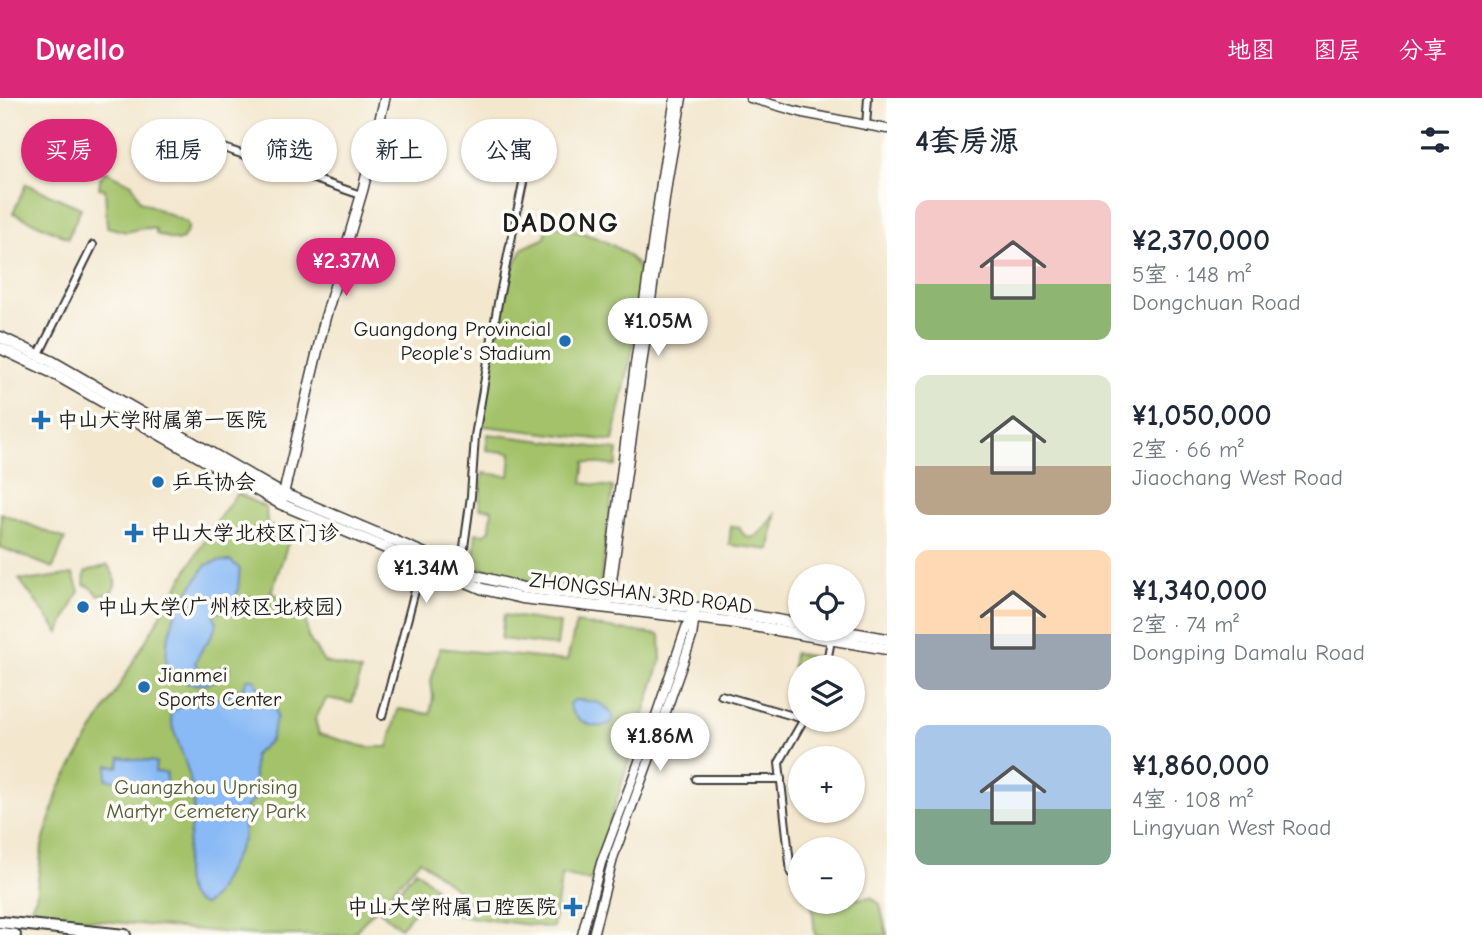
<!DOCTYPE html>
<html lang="zh">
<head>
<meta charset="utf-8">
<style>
  body { margin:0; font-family:"Comic Neue","LXGW WenKai TC",sans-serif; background:#f6f6f7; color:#1f2937; height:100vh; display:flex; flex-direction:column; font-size:26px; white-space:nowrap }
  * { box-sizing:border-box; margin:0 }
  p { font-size:23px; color:#747a83 }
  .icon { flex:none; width:38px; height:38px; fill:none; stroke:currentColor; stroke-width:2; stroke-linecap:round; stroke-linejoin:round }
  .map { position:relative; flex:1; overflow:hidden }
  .sheet { display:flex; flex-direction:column; background:#fff; width:595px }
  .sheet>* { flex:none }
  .banner { position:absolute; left:21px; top:21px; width:665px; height:63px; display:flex; gap:14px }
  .tools { position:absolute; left:788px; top:466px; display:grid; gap:14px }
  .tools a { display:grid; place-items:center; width:77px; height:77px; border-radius:50%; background:#fff; box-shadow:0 2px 5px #0004; font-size:35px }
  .price { position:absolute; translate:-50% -60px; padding:0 16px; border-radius:24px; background:#fff; color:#222; font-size:23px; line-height:46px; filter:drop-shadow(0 2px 4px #0008) }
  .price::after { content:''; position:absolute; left:50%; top:42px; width:21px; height:16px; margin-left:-10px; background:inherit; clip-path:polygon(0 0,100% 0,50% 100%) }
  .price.selected { background:#db2777; color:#fff }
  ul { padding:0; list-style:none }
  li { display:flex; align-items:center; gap:21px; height:175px; padding:0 28px }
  li span { display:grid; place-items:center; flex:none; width:196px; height:140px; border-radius:14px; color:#555 }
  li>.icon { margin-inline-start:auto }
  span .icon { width:84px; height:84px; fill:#fffc; stroke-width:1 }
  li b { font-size:30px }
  h2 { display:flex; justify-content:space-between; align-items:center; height:84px; padding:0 28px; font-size:30px }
  .chip { padding:0 24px; border-radius:32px; background:#fff; box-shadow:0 2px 5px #0004; font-size:24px; line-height:63px }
  .chip.selected { background:#db2777; color:#fff }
  header { display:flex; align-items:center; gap:42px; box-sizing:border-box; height:98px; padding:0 35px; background:#db2777; color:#fff }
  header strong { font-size:33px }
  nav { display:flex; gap:38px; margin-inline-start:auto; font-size:24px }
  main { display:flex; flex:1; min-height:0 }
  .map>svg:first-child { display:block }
</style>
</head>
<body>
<header>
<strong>Dwello</strong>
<nav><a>地图</a><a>图层</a><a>分享</a></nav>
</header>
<main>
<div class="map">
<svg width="887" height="837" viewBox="0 0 887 837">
  <rect width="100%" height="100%" fill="#fdfcf7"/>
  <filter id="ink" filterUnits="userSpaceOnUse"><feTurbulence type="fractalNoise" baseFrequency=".0143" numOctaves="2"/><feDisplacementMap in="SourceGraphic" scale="14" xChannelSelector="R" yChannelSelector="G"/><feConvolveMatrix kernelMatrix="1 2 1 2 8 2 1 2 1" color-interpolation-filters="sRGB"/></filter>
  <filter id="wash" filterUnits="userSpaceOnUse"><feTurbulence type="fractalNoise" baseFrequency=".00686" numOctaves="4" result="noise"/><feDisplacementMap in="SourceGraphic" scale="28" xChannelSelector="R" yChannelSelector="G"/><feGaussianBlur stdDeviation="1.57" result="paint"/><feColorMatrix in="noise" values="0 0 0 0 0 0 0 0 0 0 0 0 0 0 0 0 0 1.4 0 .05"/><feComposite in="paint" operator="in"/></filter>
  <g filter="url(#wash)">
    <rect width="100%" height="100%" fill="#f3e7ce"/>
    <g fill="#a3c269" stroke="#606f42" stroke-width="2">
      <path d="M 105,73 L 132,86 L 140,103 L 186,124 L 189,128 L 183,141 L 177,143 L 156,136 L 156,131 L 145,130 L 126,134 L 107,129 L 105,91 L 99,90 L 100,81 Z"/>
      <path d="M 26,86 L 81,110 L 68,140 L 13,115 Z"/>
      <path d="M 547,125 C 577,133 633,145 643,180 C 645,189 643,198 642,207 L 613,343 L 484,328 L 481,324 L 490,263 L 508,179 L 523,150 L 545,140 Z"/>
      <path d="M 488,336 L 618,352 L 616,368 L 585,364 L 582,385 L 613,389 L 600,491 L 504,479 L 473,467 L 476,435 L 484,436 L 490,432 L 492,411 L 479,410 L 483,375 L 509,378 L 511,355 L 486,352 Z"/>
      <path d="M 237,395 L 266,410 L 267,427 L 292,434 L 271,495 L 304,507 L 308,539 L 324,564 L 361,573 L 352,605 L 327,600 L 315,621 L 319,636 L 366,649 L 388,649 L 398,611 L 430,616 L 433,599 L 431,583 L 440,550 L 567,563 L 576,525 L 660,537 L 661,562 L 591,783 L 562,777 L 553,830 L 453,817 L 456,791 L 420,762 L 352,837 L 253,837 L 27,816 L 36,799 L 42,748 L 59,690 L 212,430 Z"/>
      <path d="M 1,415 L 65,441 L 53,470 L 0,449 Z"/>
      <path d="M 775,416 L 770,452 L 729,447 L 731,428 L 739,429 C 751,454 766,428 775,416 Z"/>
      <path d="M 108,467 C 114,477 120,486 110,495 L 98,497 L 89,488 L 84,487 L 85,474 Z"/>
      <path d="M 73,476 L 79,493 L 59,535 L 19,481 L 32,482 Z"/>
      <path d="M 504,517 L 560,525 L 557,548 L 501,541 Z"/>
      <path d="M 794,555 L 822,560 L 820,569 L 792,569 Z"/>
      <path d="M 416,772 L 436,790 L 400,830 L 380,813 Z"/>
      <path d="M 871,799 L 880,806 L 887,837 L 815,837 L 812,807 Z"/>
    </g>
    <g fill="#89baf5" stroke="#526b88" stroke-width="2">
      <path d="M 218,463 L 231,463 L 240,471 C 238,482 240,492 235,502 L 228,504 L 224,513 L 215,515 L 214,520 L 217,523 C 213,544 201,546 195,566 L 201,573 C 212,575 220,567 229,569 L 228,574 L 207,586 L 188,586 L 182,580 L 172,578 L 166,563 L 167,544 L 176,513 L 206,467 Z"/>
      <path d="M 247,581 L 255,581 L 260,595 L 270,598 L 273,602 L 277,618 L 270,643 L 254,657 L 254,685 L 257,694 L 253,703 L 246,709 L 243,742 L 215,797 L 205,807 C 170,803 191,737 193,715 C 195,693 188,670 180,650 C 176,637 170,627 171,614 L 187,605 L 206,606 L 244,589 Z"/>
      <path d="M 574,602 C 589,602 610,603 613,622 C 601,637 572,623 569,606 Z"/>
      <path d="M 120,659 L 156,664 L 155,674 L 167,675 L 165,689 L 106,681 L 108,667 L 118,669 Z"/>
    </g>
  </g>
  <g filter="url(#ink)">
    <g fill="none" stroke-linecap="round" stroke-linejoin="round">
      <g stroke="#3c3a37" stroke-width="10">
        <g id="minor">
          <path d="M 866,28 L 868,0"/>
          <path d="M 215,47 L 361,97"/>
          <path d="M 39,256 L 93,147"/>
          <path d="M 461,471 L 471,398 L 475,338 L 498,205 L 523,85"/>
          <path d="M 826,569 L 831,542"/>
          <path d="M 721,597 L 800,620"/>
          <path d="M 382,618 L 422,466"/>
          <path d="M 696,681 L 781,681"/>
          <path d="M 791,775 L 779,665 L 804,621"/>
        </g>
      </g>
      <g stroke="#3c3a37" stroke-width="11">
        <g id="tertiary">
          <path d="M 750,0 L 803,15 L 887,31"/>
          <path d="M 605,504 L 635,266 L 662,78 L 675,0"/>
          <path d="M 609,504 L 668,80 L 682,0"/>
          <path d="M 582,837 L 601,765 L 653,626 L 691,515"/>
          <path d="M 593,837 L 614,757 L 652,654 L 692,539 L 695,516"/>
        </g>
      </g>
      <g stroke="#3c3a37" stroke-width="12">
        <path id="secondary" d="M 282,402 L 325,221 L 363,91 L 385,0"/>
      </g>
      <g stroke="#3c3a37" stroke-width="13">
        <g id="primary">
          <path d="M 0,239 L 53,264 L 277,393 L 477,478 L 523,490 L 725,513 L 800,526"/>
          <path d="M 0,250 L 51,274 L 281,406 L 483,491 L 522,500 L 730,524 L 887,551"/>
          <path d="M 823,530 L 887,541"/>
        </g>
      </g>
      <g stroke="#3c3a37" stroke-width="14">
        <g id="trunk">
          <path d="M 0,824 L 125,837"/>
          <path d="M 0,835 L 15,837"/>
        </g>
      </g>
      <use href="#minor" stroke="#fff" stroke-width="6"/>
      <use href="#tertiary" stroke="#fff" stroke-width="8"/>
      <use href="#secondary" stroke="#fff" stroke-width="9"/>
      <use href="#primary" stroke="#fff" stroke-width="10"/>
      <use href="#trunk" stroke="#fff" stroke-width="10"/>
    </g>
  </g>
  <g fill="#1f6fb2" stroke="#fdfcf7" stroke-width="2.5">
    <circle cx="565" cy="243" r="7"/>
    <path d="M37.5 311.5h7v7h7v7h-7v7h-7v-7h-7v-7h7z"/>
    <circle cx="158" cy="384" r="7"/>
    <path d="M130.5 424.5h7v7h7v7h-7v7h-7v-7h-7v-7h7z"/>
    <circle cx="83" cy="509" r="7"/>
    <circle cx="144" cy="589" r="7"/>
    <path d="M569.5 798.5h7v7h7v7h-7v7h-7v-7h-7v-7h7z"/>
  </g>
  <g text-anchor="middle" stroke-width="7" stroke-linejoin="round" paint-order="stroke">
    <g font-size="21" fill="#1c1c1c" stroke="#fdfcf7" text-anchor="start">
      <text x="551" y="238" text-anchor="end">Guangdong Provincial<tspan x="551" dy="24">People's Stadium</tspan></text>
      <text x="57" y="329">中山大学附属第一医院</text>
      <text x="172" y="391">乒乓协会</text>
      <text x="150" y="442">中山大学北校区门诊</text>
      <text x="97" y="516">中山大学(广州校区北校园)</text>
      <text x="158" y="584">Jianmei<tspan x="158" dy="24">Sports Center</tspan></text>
      <text x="557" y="816" text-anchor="end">中山大学附属口腔医院</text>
    </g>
    <g font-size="21" fill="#1c1c1c" stroke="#fdfcf7">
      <text transform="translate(641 495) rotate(7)" y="7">ZHONGSHAN 3RD ROAD</text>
    </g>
    <g font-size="21" fill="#525e3b" stroke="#fdfcf7">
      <text x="206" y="696">Guangzhou Uprising<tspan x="206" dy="24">Martyr Cemetery Park</tspan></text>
    </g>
    <g font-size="28" font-weight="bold" letter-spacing="2" fill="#1c1c1c" stroke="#fdfcf7">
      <text x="561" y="134">DADONG</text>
    </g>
  </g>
</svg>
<div class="tools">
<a><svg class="icon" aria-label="locate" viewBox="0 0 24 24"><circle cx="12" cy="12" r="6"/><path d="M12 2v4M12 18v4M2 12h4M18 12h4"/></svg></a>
<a><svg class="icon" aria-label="layers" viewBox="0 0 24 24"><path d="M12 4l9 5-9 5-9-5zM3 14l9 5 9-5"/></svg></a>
<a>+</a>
<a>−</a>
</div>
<b class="price selected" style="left:346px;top:200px">¥2.37M</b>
<b class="price" style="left:658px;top:260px">¥1.05M</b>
<b class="price" style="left:426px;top:507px">¥1.34M</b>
<b class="price" style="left:660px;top:675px">¥1.86M</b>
<div class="banner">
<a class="chip selected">买房</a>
<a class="chip">租房</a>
<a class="chip">筛选</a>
<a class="chip">新上</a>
<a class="chip">公寓</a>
</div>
</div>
<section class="sheet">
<h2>4套房源<svg class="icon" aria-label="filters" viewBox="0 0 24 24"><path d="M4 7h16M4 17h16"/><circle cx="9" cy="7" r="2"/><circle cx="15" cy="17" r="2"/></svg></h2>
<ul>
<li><span style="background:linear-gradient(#f6c9c9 60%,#8fb573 0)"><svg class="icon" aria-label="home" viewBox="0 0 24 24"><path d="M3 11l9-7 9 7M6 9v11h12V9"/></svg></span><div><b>¥2,370,000</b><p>5室 · 148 m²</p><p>Dongchuan Road</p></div></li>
<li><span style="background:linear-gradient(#dfe7d0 65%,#b9a48a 0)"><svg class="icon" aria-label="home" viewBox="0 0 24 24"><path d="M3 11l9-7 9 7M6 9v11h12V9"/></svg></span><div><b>¥1,050,000</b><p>2室 · 66 m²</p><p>Jiaochang West Road</p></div></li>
<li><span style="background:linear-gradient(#ffd9b3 60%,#9aa5b1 0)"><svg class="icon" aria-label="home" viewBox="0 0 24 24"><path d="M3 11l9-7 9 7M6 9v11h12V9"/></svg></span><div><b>¥1,340,000</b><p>2室 · 74 m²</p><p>Dongping Damalu Road</p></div></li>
<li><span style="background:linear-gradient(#a9c7e8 60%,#7fa58c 0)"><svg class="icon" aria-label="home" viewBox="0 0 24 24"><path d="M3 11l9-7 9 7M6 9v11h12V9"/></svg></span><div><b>¥1,860,000</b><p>4室 · 108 m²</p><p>Lingyuan West Road</p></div></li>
</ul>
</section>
</main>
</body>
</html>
